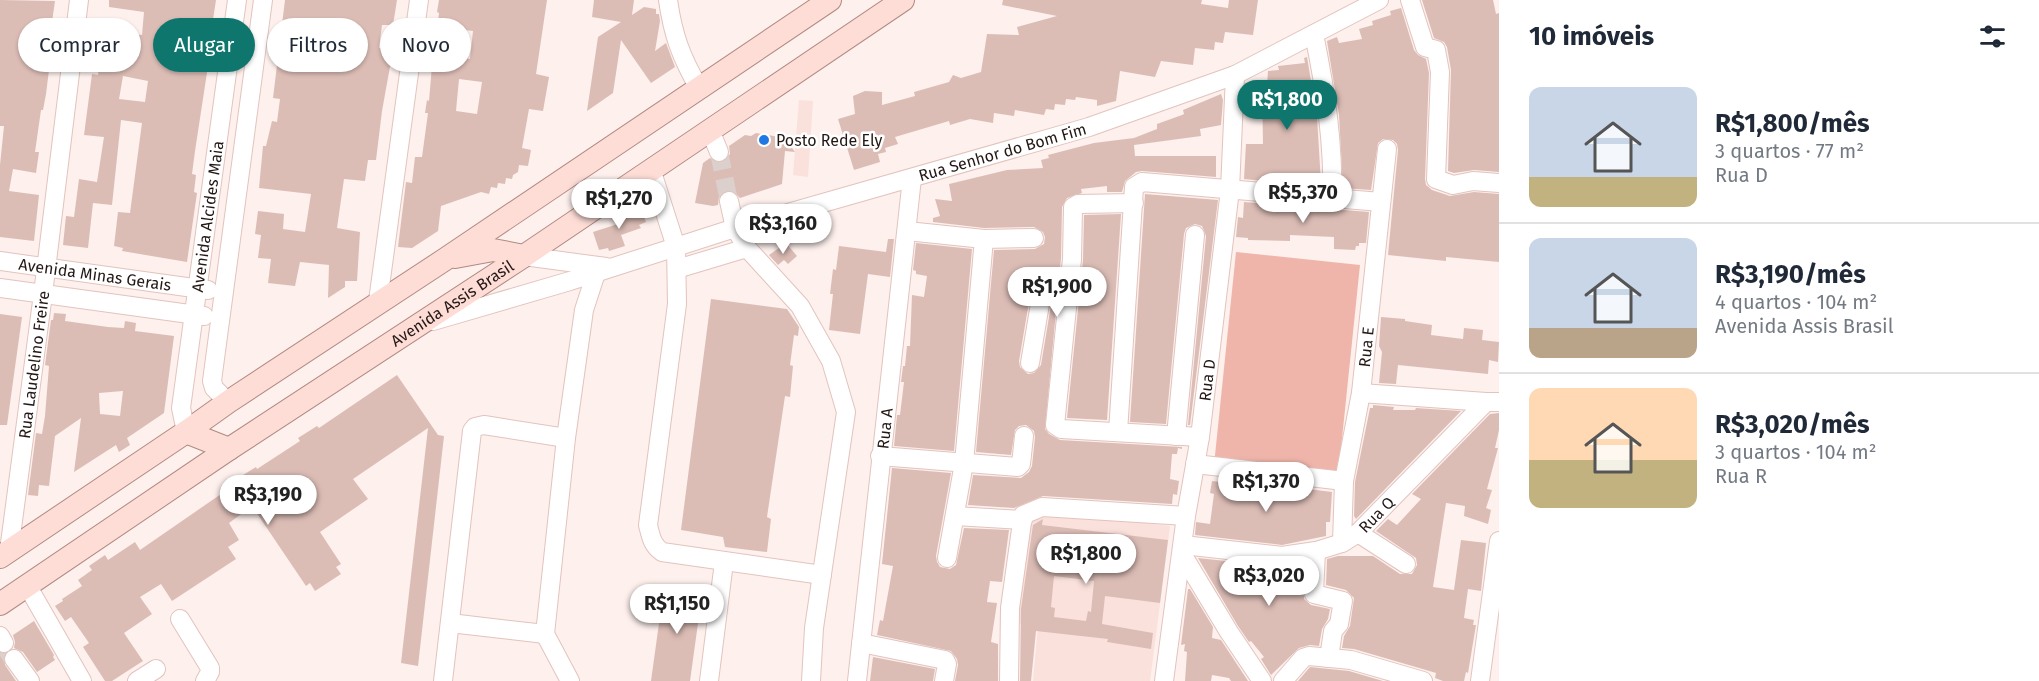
<!DOCTYPE html>
<html lang="pt">
<head>
<meta charset="utf-8">
<style>
  body { margin:0; font-family:"Fira Sans",sans-serif; background:#f6f6f7; color:#1f2937; height:100vh; display:flex; flex-direction:column; font-size:22px; white-space:nowrap }
  * { box-sizing:border-box; margin:0 }
  p { font-size:20px; color:#747a83 }
  .icon { flex:none; width:33px; height:33px; fill:none; stroke:currentColor; stroke-width:2; stroke-linecap:round; stroke-linejoin:round }
  .map { position:relative; flex:1; overflow:hidden }
  .drawer { display:flex; flex-direction:column; background:#fff; width:540px }
  .drawer>* { flex:none }
  .top-card { position:absolute; left:18px; top:18px; width:570px; height:54px; display:flex; gap:12px }
  .price { position:absolute; translate:-50% -51px; padding:0 14px; border-radius:21px; background:#fff; color:#222; font-size:20px; line-height:39px; filter:drop-shadow(0 2px 3px #0008) }
  .price::after { content:''; position:absolute; left:50%; top:36px; width:18px; height:14px; margin-left:-9px; background:inherit; clip-path:polygon(0 0,100% 0,50% 100%) }
  .price.active { background:#0f766e; color:#fff }
  ul { padding:0; list-style:none }
  li { display:flex; align-items:center; gap:18px; height:150px; padding:0 30px }
  li+li { border-top:2px solid #e0e1e3 }
  li span { display:grid; place-items:center; flex:none; width:168px; height:120px; border-radius:12px; color:#555 }
  li>.icon { margin-inline-start:auto }
  span .icon { width:72px; height:72px; fill:#fffc; stroke-width:1 }
  li b { font-size:26px }
  h2 { display:flex; justify-content:space-between; align-items:center; height:72px; padding:0 30px; font-size:26px }
  .tag { padding:0 21px; border-radius:27px; background:#fff; box-shadow:0 2px 4px #0004; font-size:21px; line-height:54px }
  .tag.active { background:#0f766e; color:#fff }
  main { display:flex; flex:1; min-height:0 }
  .map>svg:first-child { display:block }
</style>
</head>
<body>
<main>
<div class="map">
<svg width="1499" height="681" viewBox="0 0 1499 681">
  <rect width="100%" height="100%" fill="#fdf0ed"/>
  <g fill="#fae1dc">
    <path d="M 799,100 L 813,101 L 808,177 L 793,175 Z"/>
    <path d="M 1042,510 L 1170,526 L 1150,681 L 1033,681 L 1038,625 L 1016,623 L 1025,528 Z"/>
  </g>
  <path fill="#f0b5aa" d="M 1236,252 L 1360,265 L 1338,477 L 1214,465 Z"/>
  <g fill="#dcbdb6" fill-rule="evenodd">
    <path d="M 0,0 L 55,1 L 52,22 L 55,22 L 46,94 L 43,110 L 41,110 L 35,152 L 39,152 L 36,173 L 13,169 L 9,191 L 39,195 L 34,241 L 0,237 L 0,165 L 4,126 L 0,126 Z"/>
    <path d="M 109,0 L 216,0 L 206,65 L 208,66 L 195,151 L 192,174 L 196,175 L 194,192 L 197,193 L 187,262 L 122,251 L 123,248 L 114,246 L 118,212 L 130,213 L 142,123 L 121,120 L 112,205 L 93,203 L 88,248 L 63,245 L 66,216 L 74,217 L 79,179 L 97,182 L 104,137 L 84,135 L 92,74 L 98,75 L 101,51 L 95,50 L 97,29 L 142,35 L 144,12 L 109,7 ZM 123,76 L 148,81 L 145,102 L 119,99 Z"/>
    <path d="M 285,0 L 397,0 L 393,25 L 382,25 L 379,48 L 393,50 L 382,111 L 376,160 L 368,160 L 365,181 L 344,179 L 337,228 L 360,232 L 357,281 L 345,281 L 345,287 L 328,298 L 329,265 L 300,262 L 295,286 L 268,283 L 271,259 L 258,258 L 261,235 L 255,234 L 258,211 L 284,214 L 283,229 L 305,232 L 311,194 L 259,188 L 263,146 L 266,146 L 272,121 L 277,122 L 280,99 L 273,98 Z"/>
    <path d="M 439,0 L 547,0 L 536,74 L 549,77 L 543,111 L 529,109 L 522,148 L 531,150 L 528,166 L 519,165 L 518,172 L 513,175 L 512,179 L 506,178 L 505,184 L 498,183 L 497,188 L 491,187 L 489,194 L 481,192 L 441,206 L 438,231 L 412,248 L 398,247 L 406,182 L 412,183 L 415,157 L 422,157 L 428,113 L 425,113 L 427,100 L 429,101 L 433,54 L 470,59 L 473,31 L 439,27 L 440,21 L 438,21 L 439,13 L 437,12 ZM 459,79 L 482,82 L 477,114 L 456,111 Z"/>
    <path d="M 594,0 L 634,0 L 632,15 L 644,7 L 656,9 L 656,14 L 659,14 L 660,21 L 655,51 L 666,43 L 675,67 L 651,83 L 621,40 L 613,93 L 587,111 L 598,37 L 621,22 L 592,17 Z"/>
    <path d="M 1003,0 L 1202,0 L 1201,4 L 1228,8 L 1229,0 L 1258,0 L 1253,35 L 1225,32 L 1223,43 L 1215,42 L 1214,50 L 1195,48 L 1193,65 L 1161,61 L 1155,77 L 1120,71 L 1116,101 L 1097,106 L 1097,100 L 1076,97 L 1075,100 L 1066,99 L 1065,105 L 1055,104 L 1054,110 L 1046,109 L 1044,115 L 1015,110 L 1014,116 L 994,113 L 993,123 L 970,119 L 950,125 L 949,121 L 895,137 L 898,144 L 885,148 L 886,152 L 878,154 L 880,162 L 854,170 L 838,119 L 855,114 L 853,96 L 865,91 L 882,92 L 882,105 L 915,96 L 914,92 L 949,82 L 953,75 L 961,78 L 981,72 L 987,34 L 1019,35 L 1017,27 L 1057,16 L 1002,5 Z"/>
    <path d="M 1422,0 L 1493,0 L 1496,14 L 1499,13 L 1499,172 L 1474,170 L 1454,173 L 1448,171 L 1451,70 L 1447,47 L 1444,42 L 1434,38 Z"/>
    <path d="M 1401,8 L 1414,50 L 1418,55 L 1426,59 L 1429,73 L 1425,179 L 1426,185 L 1432,190 L 1450,196 L 1474,192 L 1499,194 L 1499,262 L 1446,257 L 1446,261 L 1388,255 L 1398,150 L 1397,144 L 1393,140 L 1383,139 L 1378,143 L 1371,190 L 1343,188 L 1339,115 L 1327,41 L 1337,37 L 1339,43 L 1362,39 L 1359,29 L 1373,25 L 1372,21 L 1391,15 L 1390,11 Z"/>
    <path d="M 1307,57 L 1317,117 L 1321,183 L 1308,185 L 1244,179 L 1246,144 L 1263,144 L 1262,85 L 1267,86 L 1268,71 L 1279,70 L 1278,66 L 1305,63 L 1304,58 Z"/>
    <path d="M 1221,94 L 1223,100 L 1221,125 L 1200,129 L 1201,136 L 1134,145 L 1135,156 L 1216,156 L 1216,177 L 1142,171 L 1136,172 L 1125,181 L 1122,192 L 1107,192 L 1107,186 L 1081,189 L 1082,193 L 1067,198 L 1062,207 L 1061,258 L 1045,429 L 1049,434 L 1060,440 L 1182,447 L 1182,449 L 1178,448 L 1177,454 L 1172,454 L 1170,479 L 1179,481 L 1177,495 L 1173,494 L 1172,504 L 1043,496 L 1014,508 L 968,505 L 973,475 L 1021,478 L 1029,472 L 1032,466 L 1035,437 L 1034,431 L 1026,425 L 1019,426 L 1015,430 L 1011,455 L 976,452 L 994,250 L 1035,249 L 1044,244 L 1045,237 L 1043,232 L 1034,227 L 984,228 L 933,222 L 933,218 L 940,216 L 935,199 L 952,201 L 949,184 L 1007,170 L 1043,168 L 1041,160 L 1049,158 L 1048,155 L 1094,143 L 1134,138 L 1157,129 L 1157,124 L 1182,115 L 1184,114 L 1183,110 ZM 1044,281 L 1050,284 L 1053,293 L 1041,365 L 1034,373 L 1028,374 L 1020,367 L 1019,361 L 1031,290 L 1038,282 Z"/>
    <path d="M 756,133 L 785,138 L 795,152 L 785,151 L 782,184 L 740,198 L 733,191 L 726,190 L 719,197 L 718,205 L 713,206 L 695,203 L 703,163 L 710,158 L 717,163 L 724,162 L 730,154 L 729,146 L 745,135 L 751,136 Z"/>
    <path d="M 1145,194 L 1218,200 L 1190,425 L 1188,425 L 1206,236 L 1202,226 L 1195,224 L 1186,228 L 1184,234 L 1166,424 L 1130,422 Z"/>
    <path d="M 1244,202 L 1369,212 L 1366,243 L 1359,243 L 1359,246 L 1356,246 L 1355,250 L 1334,249 L 1334,237 L 1290,235 L 1290,241 L 1248,240 L 1248,238 L 1236,237 L 1238,217 L 1243,218 Z"/>
    <path d="M 631,207 L 634,214 L 642,211 L 646,222 L 639,225 L 641,228 L 621,235 L 625,246 L 609,251 L 608,248 L 599,250 L 593,232 L 618,224 L 615,216 Z"/>
    <path d="M 1121,214 L 1107,420 L 1067,418 L 1083,260 L 1084,215 Z"/>
    <path d="M 888,239 L 894,239 L 890,277 L 868,274 L 860,334 L 829,330 L 833,294 L 830,294 L 833,269 L 836,270 L 839,246 L 886,252 Z"/>
    <path d="M 786,243 L 797,256 L 788,264 L 784,260 L 778,265 L 769,255 Z"/>
    <path d="M 916,243 L 972,249 L 954,451 L 894,446 L 897,415 L 900,415 L 904,382 L 901,382 L 903,366 L 905,366 L 907,346 L 910,346 L 912,295 L 924,297 L 927,276 L 916,274 L 916,271 L 913,270 Z"/>
    <path d="M 711,299 L 787,309 L 799,327 L 798,336 L 794,335 L 790,365 L 793,366 L 790,397 L 785,396 L 767,517 L 771,519 L 767,552 L 725,547 L 723,537 L 681,530 Z"/>
    <path d="M 54,313 L 66,314 L 65,321 L 108,327 L 124,328 L 125,321 L 136,323 L 135,331 L 174,336 L 164,413 L 127,438 L 130,445 L 119,452 L 116,445 L 74,472 L 81,418 L 55,436 L 49,486 L 39,485 L 38,496 L 28,495 L 36,433 L 42,434 L 45,416 L 49,366 L 45,365 L 51,320 L 53,320 ZM 123,391 L 120,416 L 100,414 L 99,393 Z"/>
    <path d="M 0,314 L 22,317 L 7,425 L 0,425 Z"/>
    <path d="M 1381,317 L 1405,319 L 1405,321 L 1432,325 L 1431,335 L 1463,339 L 1464,328 L 1483,330 L 1482,340 L 1499,342 L 1498,362 L 1489,360 L 1488,374 L 1398,365 L 1396,384 L 1379,383 L 1382,352 L 1379,346 Z"/>
    <path d="M 397,375 L 438,435 L 444,436 L 418,666 L 401,663 L 428,428 L 353,479 L 368,499 L 320,532 L 341,564 L 336,567 L 341,574 L 315,591 L 310,583 L 306,586 L 252,506 L 229,523 L 239,540 L 228,547 L 236,559 L 172,601 L 161,584 L 140,597 L 152,614 L 124,633 L 143,661 L 112,681 L 105,681 L 83,647 L 89,643 L 71,617 L 65,621 L 55,606 L 63,601 L 62,599 L 82,586 L 78,580 L 92,570 L 89,566 L 105,555 L 108,560 L 135,542 L 140,550 L 237,483 L 235,480 L 256,467 L 257,469 L 300,441 L 298,438 L 317,426 L 319,428 Z"/>
    <path d="M 1373,405 L 1394,407 L 1393,410 L 1415,410 L 1416,408 L 1461,411 L 1356,519 L 1354,516 L 1355,482 L 1370,408 L 1373,408 Z"/>
    <path d="M 1499,413 L 1499,430 L 1495,448 L 1498,448 L 1487,489 L 1492,490 L 1486,508 L 1491,510 L 1488,524 L 1464,516 L 1465,506 L 1446,503 L 1433,587 L 1454,590 L 1461,540 L 1486,543 L 1481,591 L 1468,589 L 1464,618 L 1474,620 L 1473,625 L 1476,625 L 1468,673 L 1466,672 L 1464,681 L 1443,681 L 1435,678 L 1436,673 L 1426,670 L 1354,649 L 1342,648 L 1344,636 L 1350,626 L 1354,598 L 1346,590 L 1326,585 L 1327,559 L 1338,556 L 1373,556 L 1400,574 L 1412,574 L 1417,565 L 1416,558 L 1376,531 L 1388,519 L 1397,525 L 1421,499 L 1412,494 L 1490,414 Z"/>
    <path d="M 892,468 L 951,473 L 936,556 L 937,562 L 940,567 L 950,569 L 956,565 L 964,528 L 1009,530 L 1002,582 L 990,581 L 987,602 L 997,603 L 991,642 L 998,644 L 998,681 L 955,681 L 958,665 L 957,659 L 951,651 L 877,635 L 880,620 L 883,621 L 893,566 L 882,564 Z"/>
    <path d="M 1220,478 L 1332,492 L 1330,522 L 1326,522 L 1326,536 L 1282,545 L 1195,535 L 1196,522 L 1210,524 L 1214,494 L 1210,493 L 1212,481 L 1220,482 Z"/>
    <path d="M 1043,519 L 1042,525 L 1168,540 L 1160,603 L 1105,596 L 1102,624 L 1153,633 L 1151,649 L 1107,642 L 1108,639 L 1036,631 L 1031,681 L 1020,681 L 1021,609 L 1033,525 ZM 1054,576 L 1094,581 L 1091,612 L 1088,611 L 1086,621 L 1054,617 L 1055,608 L 1051,607 Z"/>
    <path d="M 1198,558 L 1281,567 L 1304,564 L 1304,599 L 1311,605 L 1330,609 L 1328,619 L 1322,629 L 1319,646 L 1310,645 L 1299,648 L 1271,675 L 1261,659 L 1264,657 L 1251,641 L 1249,642 L 1238,626 Z"/>
    <path d="M 664,587 L 698,592 L 697,600 L 701,600 L 701,605 L 707,608 L 706,614 L 699,616 L 690,681 L 651,681 Z"/>
    <path d="M 1188,589 L 1190,589 L 1213,627 L 1212,638 L 1221,640 L 1248,681 L 1231,681 L 1229,678 L 1212,675 L 1211,681 L 1185,681 L 1187,652 L 1184,651 L 1185,644 L 1181,645 Z"/>
    <path d="M 34,621 L 54,655 L 53,657 L 55,660 L 37,672 L 23,652 L 14,648 L 15,642 L 13,635 Z"/>
    <path d="M 0,653 L 4,654 L 5,665 L 16,681 L 0,681 Z"/>
    <path d="M 873,657 L 935,669 L 933,681 L 870,681 Z"/>
    <path d="M 1310,667 L 1349,671 L 1383,681 L 1298,681 Z"/>
  </g>
  <g fill="none" stroke-linecap="round" stroke-linejoin="round">
    <g stroke="#dcd0cd" stroke-width="18" stroke-dasharray="18 9" stroke-linecap="butt">
      <path d="M 719,152 L 729,201"/>
      <path d="M 0,656 L 9,650"/>
    </g>
    <g stroke="#e3c3bd" stroke-width="20">
      <g id="minor">
        <path d="M 668,0 C 673,35 681,57 699,88"/>
        <path d="M 1410,0 L 1425,47 L 1436,50 L 1440,72 L 1436,179 L 1453,185 L 1473,181 L 1499,183"/>
        <path d="M 1314,34 C 1325,88 1334,144 1332,199"/>
        <path d="M 710,130 L 719,152"/>
        <path d="M 651,169 L 676,247 L 677,304 L 648,525 C 651,537 652,545 662,552 L 822,575"/>
        <path d="M 729,201 L 735,228 L 747,248 L 800,306 L 831,361 L 846,412 L 814,628 L 811,681"/>
        <path d="M 1134,203 L 1078,204 L 1073,207 L 1072,259 L 1055,425 L 1061,429 L 1200,437"/>
        <path d="M 907,231 L 984,239 L 1034,238"/>
        <path d="M 524,256 L 606,267"/>
        <path id="s1" d="M 0,261 L 208,290"/>
        <path d="M 677,269 L 747,248"/>
        <path d="M 0,288 L 204,316"/>
        <path d="M 378,301 L 419,0"/>
        <path id="s2" d="M 433,321 L 570,281 L 735,228 L 1089,127 L 1235,75 L 1379,0"/>
        <path d="M 1030,363 L 1042,292"/>
        <path d="M 1361,393 L 1486,402"/>
        <path d="M 228,402 L 214,388 L 212,381 L 263,0"/>
        <path id="s3" d="M 186,432 L 181,408 L 237,0"/>
        <path d="M 1118,432 L 1134,187 L 1142,182 L 1381,202"/>
        <path d="M 1176,436 L 1195,235"/>
        <path d="M 880,456 L 1018,467 L 1021,464 L 1024,436"/>
        <path d="M 1195,464 L 1344,481"/>
        <path d="M 955,516 L 1023,520"/>
        <path d="M 1358,533 L 1406,564"/>
        <path id="s4" d="M 1342,543 L 1344,481 L 1361,393 L 1387,149"/>
        <path id="s5" d="M 1183,545 L 1282,556 L 1316,551 L 1342,543 L 1358,533 L 1486,402 L 1499,402"/>
        <path id="s6" d="M 9,551 L 43,294 L 79,0"/>
        <path d="M 1316,551 L 1314,594 L 1343,601 L 1339,624 L 1333,631 L 1329,658"/>
        <path d="M 1182,554 L 1229,632 L 1262,681"/>
        <path d="M 947,558 L 964,463 L 984,239"/>
        <path d="M 27,585 L 82,681"/>
        <path d="M 180,619 L 210,668 L 210,672 L 205,681"/>
        <path d="M 450,623 L 545,634"/>
        <path d="M 0,636 L 4,643"/>
        <path d="M 861,643 L 945,660 L 947,664 L 944,681"/>
        <path d="M 14,659 L 30,681"/>
        <path d="M 137,681 L 156,669"/>
        <path d="M 443,681 L 472,431 L 475,427 L 484,425 L 566,438"/>
        <path d="M 570,681 L 545,634 L 566,438 L 584,310 L 596,273"/>
        <path d="M 709,681 L 724,562"/>
        <path id="s7" d="M 857,681 L 912,178"/>
        <path d="M 1009,681 L 1010,608 L 1023,515 L 1042,507 L 1186,516"/>
        <path id="s8" d="M 1164,681 L 1186,516 L 1200,437 L 1230,190 L 1235,75"/>
        <path d="M 1283,681 L 1303,658 L 1309,656 L 1351,660 L 1423,681"/>
        <path d="M 1480,681 L 1499,541"/>
      </g>
    </g>
    <g stroke="#b18a82" stroke-width="24">
      <g id="major">
        <path d="M 455,257 L 493,250 L 524,256"/>
        <path d="M 186,432 L 229,449"/>
        <path d="M 0,557 L 186,432 L 228,402 L 444,260 L 830,0"/>
        <path id="s9" d="M 0,604 L 229,449 L 524,256 L 903,0"/>
      </g>
    </g>
    <use href="#minor" stroke="#fff" stroke-width="18"/>
    <use href="#major" stroke="#feddd7" stroke-width="22"/>
  </g>
  <circle fill="#2078e2" stroke="#fff" stroke-width="2" cx="764" cy="140" r="6"/>
  <g text-anchor="middle" stroke-width="5" stroke-linejoin="round" paint-order="stroke">
    <g font-size="16" fill="#231815" stroke="#fff" text-anchor="start">
      <text x="776" y="146">Posto Rede Ely</text>
    </g>
    <g font-size="16" fill="#231815" stroke="#fff">
      <text dy="6" stroke="none"><textPath href="#s2" startOffset="594">Rua Senhor do Bom Fim</textPath></text>
      <text dy="6" stroke="none"><textPath href="#s3" startOffset="218">Avenida Alcides Maia</textPath></text>
      <text dy="6" stroke="none"><textPath href="#s1" startOffset="96">Avenida Minas Gerais</textPath></text>
      <text dy="6" stroke="none"><textPath href="#s9" startOffset="543">Avenida Assis Brasil</textPath></text>
      <text dy="6" stroke="none"><textPath href="#s4" startOffset="198">Rua E</textPath></text>
      <text dy="6" stroke="none"><textPath href="#s6" startOffset="188">Rua Laudelino Freire</textPath></text>
      <text dy="6" stroke="none"><textPath href="#s8" startOffset="304">Rua D</textPath></text>
      <text dy="6" stroke="none"><textPath href="#s7" startOffset="254">Rua A</textPath></text>
      <text dy="6" stroke="none"><textPath href="#s5" startOffset="206">Rua Q</textPath></text>
    </g>
  </g>
</svg>
<b class="price active" style="left:1287px;top:131px">R$1,800</b>
<b class="price" style="left:1303px;top:224px">R$5,370</b>
<b class="price" style="left:619px;top:230px">R$1,270</b>
<b class="price" style="left:783px;top:255px">R$3,160</b>
<b class="price" style="left:1057px;top:318px">R$1,900</b>
<b class="price" style="left:1266px;top:513px">R$1,370</b>
<b class="price" style="left:268px;top:526px">R$3,190</b>
<b class="price" style="left:1086px;top:585px">R$1,800</b>
<b class="price" style="left:1269px;top:607px">R$3,020</b>
<b class="price" style="left:677px;top:635px">R$1,150</b>
<div class="top-card">
<a class="tag">Comprar</a>
<a class="tag active">Alugar</a>
<a class="tag">Filtros</a>
<a class="tag">Novo</a>
</div>
</div>
<section class="drawer">
<h2>10 imóveis<svg class="icon" aria-label="filters" viewBox="0 0 24 24"><path d="M4 7h16M4 17h16"/><circle cx="9" cy="7" r="2"/><circle cx="15" cy="17" r="2"/></svg></h2>
<ul>
<li><span style="background:linear-gradient(#c9d6e8 75%,#c2b280 0)"><svg class="icon" aria-label="home" viewBox="0 0 24 24"><path d="M3 11l9-7 9 7M6 9v11h12V9"/></svg></span><div><b>R$1,800/mês</b><p>3 quartos · 77 m²</p><p>Rua D</p></div></li>
<li><span style="background:linear-gradient(#c9d6e8 75%,#b9a48a 0)"><svg class="icon" aria-label="home" viewBox="0 0 24 24"><path d="M3 11l9-7 9 7M6 9v11h12V9"/></svg></span><div><b>R$3,190/mês</b><p>4 quartos · 104 m²</p><p>Avenida Assis Brasil</p></div></li>
<li><span style="background:linear-gradient(#ffd9b3 60%,#c2b280 0)"><svg class="icon" aria-label="home" viewBox="0 0 24 24"><path d="M3 11l9-7 9 7M6 9v11h12V9"/></svg></span><div><b>R$3,020/mês</b><p>3 quartos · 104 m²</p><p>Rua R</p></div></li>
</ul>
</section>
</main>
</body>
</html>
